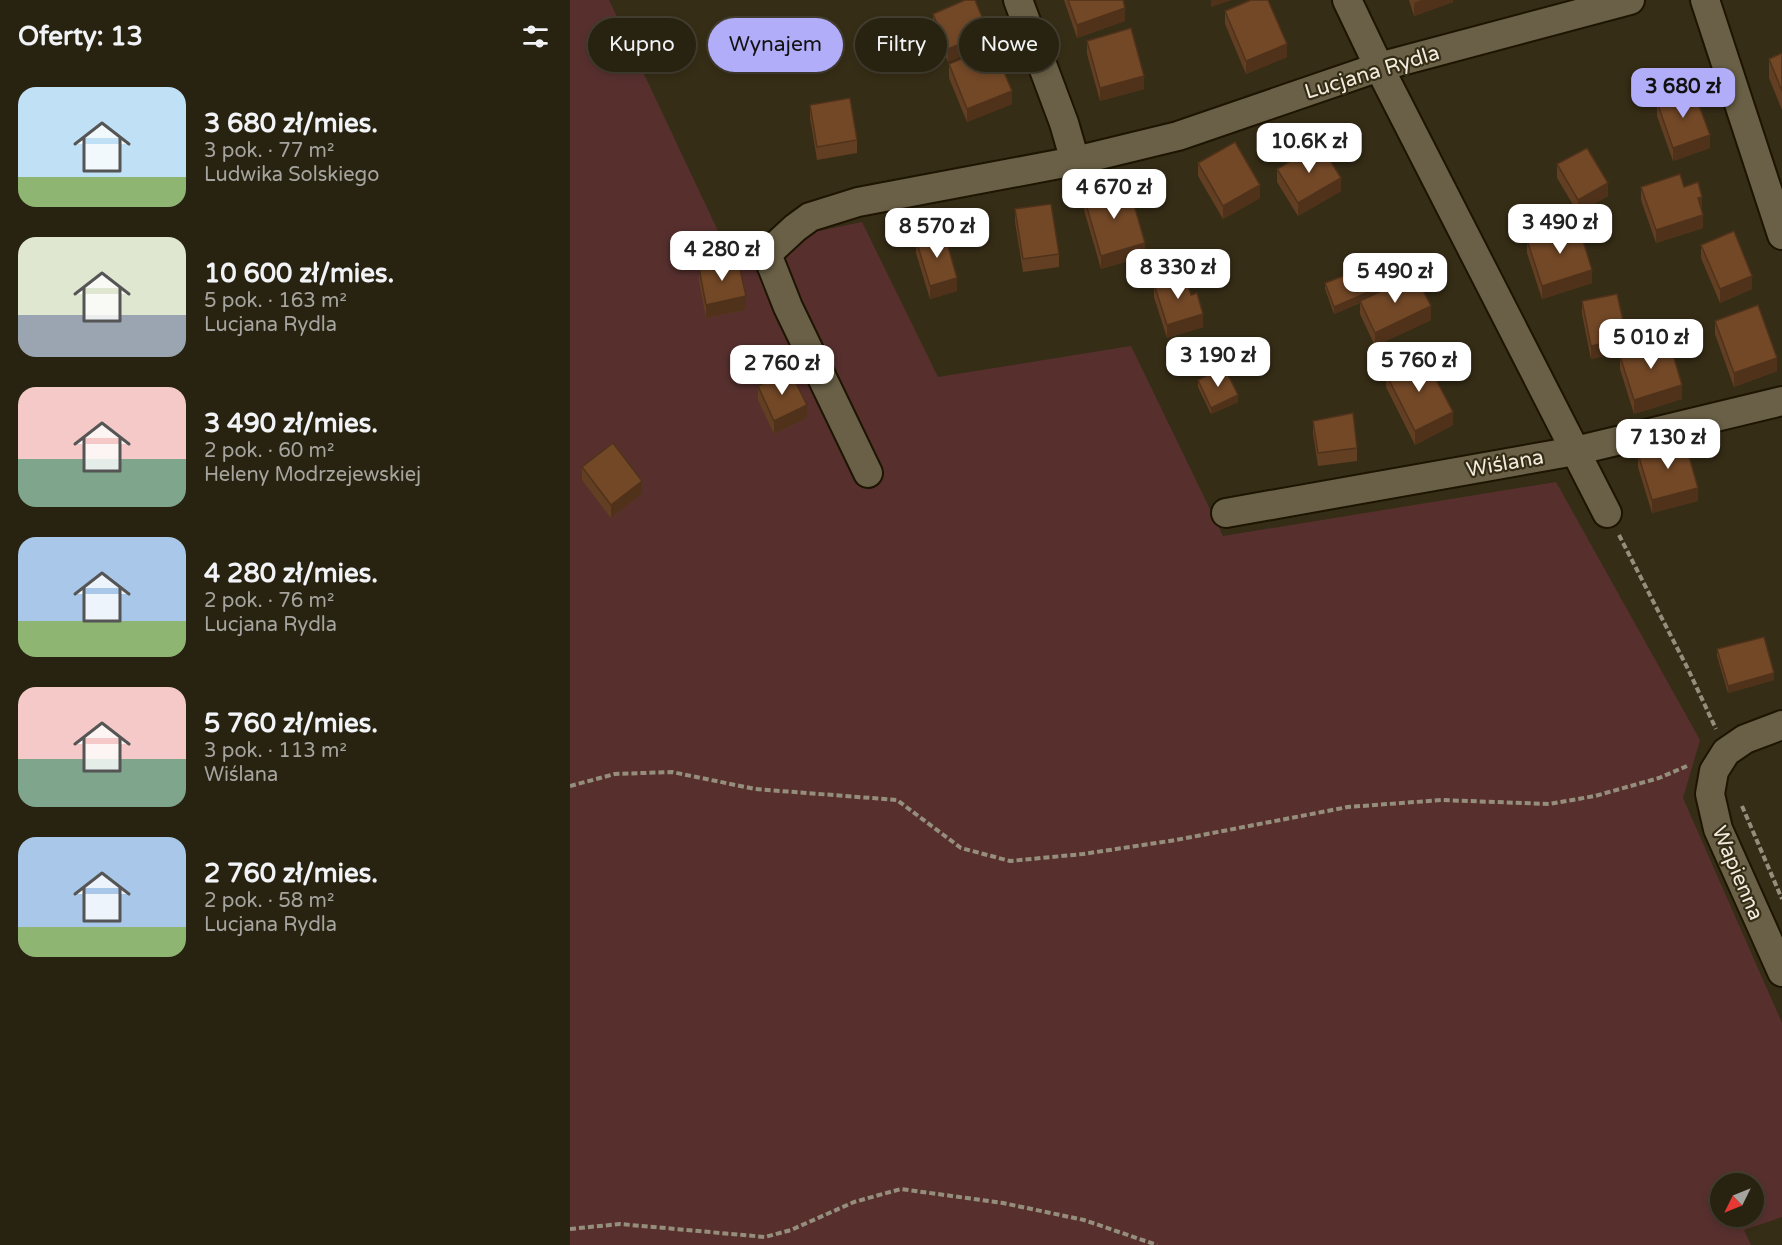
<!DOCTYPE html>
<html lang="pl">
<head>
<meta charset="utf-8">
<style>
  body { margin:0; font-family:"Varela Round",sans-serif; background:#302a19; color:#f1f3f6; height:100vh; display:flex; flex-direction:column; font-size:22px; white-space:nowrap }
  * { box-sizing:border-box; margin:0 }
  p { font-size:20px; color:#a5a49f }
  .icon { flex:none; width:33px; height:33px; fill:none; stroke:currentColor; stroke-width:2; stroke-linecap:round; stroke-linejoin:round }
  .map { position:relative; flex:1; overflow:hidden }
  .details { display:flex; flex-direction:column; background:#282210; width:570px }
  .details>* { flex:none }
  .hud { position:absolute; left:18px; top:18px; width:570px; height:54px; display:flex; gap:12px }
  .needle { width:39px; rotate:227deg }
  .fabs { position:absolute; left:1140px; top:1173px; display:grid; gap:12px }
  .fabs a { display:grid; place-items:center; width:54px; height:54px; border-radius:50%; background:#282210; box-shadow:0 3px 9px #0003,0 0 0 2px #443f30; font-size:30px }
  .price { position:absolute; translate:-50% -51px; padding:0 14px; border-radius:12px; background:#fff; color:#222; font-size:20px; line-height:39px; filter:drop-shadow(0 2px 3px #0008) }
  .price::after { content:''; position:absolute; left:50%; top:36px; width:18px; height:14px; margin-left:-9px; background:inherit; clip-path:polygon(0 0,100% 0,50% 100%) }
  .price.active { background:#b2adf9; color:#111 }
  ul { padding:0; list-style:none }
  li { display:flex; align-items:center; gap:18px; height:150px; padding:0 18px }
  li span { display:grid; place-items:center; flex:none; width:168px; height:120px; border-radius:18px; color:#555 }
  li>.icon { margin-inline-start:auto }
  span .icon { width:72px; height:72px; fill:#fffc; stroke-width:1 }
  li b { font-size:26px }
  h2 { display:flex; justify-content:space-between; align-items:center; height:72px; padding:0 18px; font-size:26px }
  .tag { padding:0 21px; border-radius:27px; background:#282210; box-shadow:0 3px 9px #0003,0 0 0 2px #443f30; font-size:21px; line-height:54px }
  .tag.active { background:#b2adf9; color:#111 }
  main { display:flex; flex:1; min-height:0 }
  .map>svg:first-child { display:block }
</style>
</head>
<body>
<main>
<section class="details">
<h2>Oferty: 13<svg class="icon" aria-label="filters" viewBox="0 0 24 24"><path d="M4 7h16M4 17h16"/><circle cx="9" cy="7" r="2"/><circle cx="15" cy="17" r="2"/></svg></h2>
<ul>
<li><span style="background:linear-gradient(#bfe0f5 75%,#8fb573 0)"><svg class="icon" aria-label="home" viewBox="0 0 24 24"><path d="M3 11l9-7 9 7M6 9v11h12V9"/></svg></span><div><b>3 680 zł/mies.</b><p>3 pok. · 77 m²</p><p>Ludwika Solskiego</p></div></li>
<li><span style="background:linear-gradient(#dfe7d0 65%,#9aa5b1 0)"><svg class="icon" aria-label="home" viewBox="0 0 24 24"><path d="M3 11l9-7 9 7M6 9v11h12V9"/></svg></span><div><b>10 600 zł/mies.</b><p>5 pok. · 163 m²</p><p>Lucjana Rydla</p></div></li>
<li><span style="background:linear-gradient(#f6c9c9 60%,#7fa58c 0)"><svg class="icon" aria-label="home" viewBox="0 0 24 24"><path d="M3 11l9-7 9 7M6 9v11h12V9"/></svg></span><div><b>3 490 zł/mies.</b><p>2 pok. · 60 m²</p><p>Heleny Modrzejewskiej</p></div></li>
<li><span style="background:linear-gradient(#a9c7e8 70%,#8fb573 0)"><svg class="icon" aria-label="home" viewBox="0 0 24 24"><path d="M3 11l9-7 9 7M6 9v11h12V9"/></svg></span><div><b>4 280 zł/mies.</b><p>2 pok. · 76 m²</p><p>Lucjana Rydla</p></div></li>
<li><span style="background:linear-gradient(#f6c9c9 60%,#7fa58c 0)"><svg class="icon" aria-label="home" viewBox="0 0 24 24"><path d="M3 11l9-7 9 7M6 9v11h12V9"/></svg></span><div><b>5 760 zł/mies.</b><p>3 pok. · 113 m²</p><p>Wiślana</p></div></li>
<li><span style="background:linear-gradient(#a9c7e8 75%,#8fb573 0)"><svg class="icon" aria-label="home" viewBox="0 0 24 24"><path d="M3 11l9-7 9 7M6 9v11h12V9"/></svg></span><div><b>2 760 zł/mies.</b><p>2 pok. · 58 m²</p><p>Lucjana Rydla</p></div></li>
</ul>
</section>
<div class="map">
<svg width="1212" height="1245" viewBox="0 0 1212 1245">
  <rect width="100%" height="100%" fill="#362d16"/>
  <path fill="#57302e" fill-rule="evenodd" d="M 0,0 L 39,0 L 157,250 L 292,222 L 368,377 L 561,346 L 653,536 L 986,482 L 1130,740 L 1113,798 L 1212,1023 L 1212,1217 L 1174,1230 L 1181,1245 L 0,1245 ZM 1150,1184 L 1184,1184 L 1184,1216 L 1150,1216 Z"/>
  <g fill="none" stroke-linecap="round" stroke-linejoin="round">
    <g stroke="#1d1501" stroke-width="32">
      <g id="minor">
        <path d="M 448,0 L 494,123 L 505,161"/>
        <path d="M 777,0 L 809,67 L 1037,513"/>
        <path d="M 1135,0 L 1212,235"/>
        <path d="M 298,473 L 218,307 L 197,254 L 225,228 L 240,217 L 288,202 L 505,161 L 608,136 L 809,67 L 1060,0"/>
        <path d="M 656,513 L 1005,451 L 1212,401"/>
        <path d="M 1212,725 L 1175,739 L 1156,752 L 1144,771 L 1140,794 L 1148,829 L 1212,972"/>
      </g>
    </g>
    <g stroke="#958e7c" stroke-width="4" stroke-dasharray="6 3" stroke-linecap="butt">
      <path d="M 1049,535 L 1118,669 L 1146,729"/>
      <path d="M 0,786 L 45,774 L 102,772 L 185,789 L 327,800 L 391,848 L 440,861 L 513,854 L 606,840 L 778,807 L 872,800 L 979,804 L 1025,796 L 1089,778 L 1117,766"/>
      <path d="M 1172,806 L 1212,899"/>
      <path d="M 0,1229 L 50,1224 L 195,1237 L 221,1230 L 284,1202 L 331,1189 L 433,1203 L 514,1220 L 587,1245"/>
    </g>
    <use href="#minor" stroke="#6a6047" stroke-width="28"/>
  </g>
  <g fill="#623e22">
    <path d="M 494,0 L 553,0 L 555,21 L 507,38 Z"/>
    <path d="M 839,0 L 883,0 L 883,2 L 844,16 Z"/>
    <path d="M 655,11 L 717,57 L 676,74 L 655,24 Z"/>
    <path d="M 363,14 L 418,45 L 378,62 L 363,27 Z"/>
    <path d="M 517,41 L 574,89 L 530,101 L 517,54 Z"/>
    <path d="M 1212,53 L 1212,110 L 1199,78 L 1199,59 Z"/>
    <path d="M 379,64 L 442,104 L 397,122 L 379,78 Z"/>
    <path d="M 1087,102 L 1140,148 L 1103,161 L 1087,116 Z"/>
    <path d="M 240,105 L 287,140 L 287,153 L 247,160 L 240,118 Z"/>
    <path d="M 628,163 L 690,198 L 653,219 L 628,176 Z"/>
    <path d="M 987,164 L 1038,196 L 1008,213 L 987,178 Z"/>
    <path d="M 707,169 L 771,191 L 728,216 L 707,182 Z"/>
    <path d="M 1071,187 L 1114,187 L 1132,210 L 1131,210 L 1133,228 L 1086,243 L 1071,200 Z"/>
    <path d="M 514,197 L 575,256 L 531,269 L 514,210 Z"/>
    <path d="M 445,209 L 489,254 L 489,267 L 453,272 L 445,222 Z"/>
    <path d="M 346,240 L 387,291 L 360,299 L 346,253 Z"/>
    <path d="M 957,240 L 1022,283 L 972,299 L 957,253 Z"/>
    <path d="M 1131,245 L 1182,289 L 1150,303 L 1131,258 Z"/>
    <path d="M 129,268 L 176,310 L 136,318 L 129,281 Z"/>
    <path d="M 755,283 L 810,291 L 861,320 L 805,346 L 790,314 L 790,303 L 764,314 L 755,289 Z"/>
    <path d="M 584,284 L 621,295 L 633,327 L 597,338 L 584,297 Z"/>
    <path d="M 1012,301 L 1057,351 L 1021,359 L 1012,314 Z"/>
    <path d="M 1145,321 L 1207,371 L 1164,387 L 1145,334 Z"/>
    <path d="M 1050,356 L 1112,399 L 1064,414 L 1050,369 Z"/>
    <path d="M 816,374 L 883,425 L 845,445 L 816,387 Z"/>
    <path d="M 628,380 L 668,402 L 641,414 L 628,387 Z"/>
    <path d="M 188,386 L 237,418 L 204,434 L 188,400 Z"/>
    <path d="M 743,421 L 787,448 L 787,461 L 748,466 L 743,434 Z"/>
    <path d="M 1068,454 L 1128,501 L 1082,513 L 1068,467 Z"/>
    <path d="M 12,467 L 72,494 L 41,518 L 12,480 Z"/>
    <path d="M 1147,649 L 1204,680 L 1158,693 L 1147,656 Z"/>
  </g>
  <g fill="#50321b">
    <path d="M 641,0 L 662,0 L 641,7 Z"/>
    <path d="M 851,0 L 883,0 L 883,2 L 844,16 L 844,3 Z"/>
    <path d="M 555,8 L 555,21 L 507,38 L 507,25 Z"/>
    <path d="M 418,32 L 418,45 L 378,62 L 378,49 Z"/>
    <path d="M 717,44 L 717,57 L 676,74 L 676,61 Z"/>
    <path d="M 574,76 L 574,89 L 530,101 L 530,88 Z"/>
    <path d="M 442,91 L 442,104 L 397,122 L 397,109 Z"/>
    <path d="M 1140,135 L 1140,148 L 1103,161 L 1103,148 Z"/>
    <path d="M 771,178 L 771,191 L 728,216 L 728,203 Z"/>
    <path d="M 1038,183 L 1038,196 L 1008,213 L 1008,200 Z"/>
    <path d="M 690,185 L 690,198 L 653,219 L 653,206 Z"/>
    <path d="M 1132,197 L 1132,210 L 1128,212 L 1128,198 Z"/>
    <path d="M 1133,215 L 1133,228 L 1086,243 L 1086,230 Z"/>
    <path d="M 575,243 L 575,256 L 531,269 L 531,256 Z"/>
    <path d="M 1022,270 L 1022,283 L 972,299 L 972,286 Z"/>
    <path d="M 1182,276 L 1182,289 L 1150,303 L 1150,289 Z"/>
    <path d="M 387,278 L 387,291 L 360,299 L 360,286 Z"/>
    <path d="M 810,287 L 810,294 L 764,314 L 764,307 Z"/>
    <path d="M 176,296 L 176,310 L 136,318 L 136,305 Z"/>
    <path d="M 861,306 L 861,320 L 805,346 L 805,333 Z"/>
    <path d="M 633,314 L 633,327 L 597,338 L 597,325 Z"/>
    <path d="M 1057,338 L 1057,351 L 1021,359 L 1021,346 Z"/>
    <path d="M 1207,358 L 1207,371 L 1164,387 L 1164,373 Z"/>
    <path d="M 1112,385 L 1112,399 L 1064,414 L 1064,400 Z"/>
    <path d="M 668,395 L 668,402 L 641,414 L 641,408 Z"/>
    <path d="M 237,405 L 237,418 L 204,434 L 204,421 Z"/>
    <path d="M 883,412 L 883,425 L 845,445 L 845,431 Z"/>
    <path d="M 72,481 L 72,494 L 41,518 L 41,505 Z"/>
    <path d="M 1128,488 L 1128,501 L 1082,513 L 1082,500 Z"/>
    <path d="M 1204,673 L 1204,680 L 1158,693 L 1158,686 Z"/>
  </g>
  <g fill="#724827" stroke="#50321b" stroke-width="1.5">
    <path d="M 395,0 L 405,0 L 418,32 L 378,49 L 363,14 Z"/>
    <path d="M 498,0 L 553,0 L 555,8 L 507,25 Z"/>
    <path d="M 681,0 L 698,0 L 717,44 L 676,61 L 655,11 Z"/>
    <path d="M 561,28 L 574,76 L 530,88 L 517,41 Z"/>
    <path d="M 423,46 L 442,91 L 397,109 L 379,64 Z"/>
    <path d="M 1212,53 L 1212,91 L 1199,59 Z"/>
    <path d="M 1123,89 L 1140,135 L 1103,148 L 1087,102 Z"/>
    <path d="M 280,98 L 287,140 L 247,147 L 240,105 Z"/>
    <path d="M 665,142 L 690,185 L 653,206 L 628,163 Z"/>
    <path d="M 750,144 L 771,178 L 728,203 L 707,169 Z"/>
    <path d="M 1017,148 L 1038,183 L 1008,200 L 987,164 Z"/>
    <path d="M 1110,174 L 1114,187 L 1128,182 L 1132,197 L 1128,198 L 1133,215 L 1086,230 L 1071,187 Z"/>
    <path d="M 558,184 L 575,243 L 531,256 L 514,197 Z"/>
    <path d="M 481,204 L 489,254 L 453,259 L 445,209 Z"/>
    <path d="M 1008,224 L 1022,270 L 972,286 L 957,240 Z"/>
    <path d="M 1164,231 L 1182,276 L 1150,289 L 1131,245 Z"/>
    <path d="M 374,232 L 387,278 L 360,286 L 346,240 Z"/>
    <path d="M 168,260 L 176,296 L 136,305 L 129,268 Z"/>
    <path d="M 802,265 L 810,287 L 764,307 L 755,283 Z"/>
    <path d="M 615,275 L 621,295 L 627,293 L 633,314 L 597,325 L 584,284 Z"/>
    <path d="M 845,275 L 861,306 L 805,333 L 790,301 Z"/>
    <path d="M 1047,294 L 1057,338 L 1021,346 L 1012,301 Z"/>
    <path d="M 1188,305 L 1207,358 L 1164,373 L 1145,321 Z"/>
    <path d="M 1099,341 L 1112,385 L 1064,400 L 1050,356 Z"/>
    <path d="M 853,355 L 883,412 L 845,431 L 816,374 Z"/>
    <path d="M 654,367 L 668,395 L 641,408 L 628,380 Z"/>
    <path d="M 220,371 L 237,405 L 204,421 L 188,386 Z"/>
    <path d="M 783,413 L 787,448 L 748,453 L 743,421 Z"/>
    <path d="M 1114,439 L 1128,488 L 1082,500 L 1068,454 Z"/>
    <path d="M 43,443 L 72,481 L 41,505 L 12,467 Z"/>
    <path d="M 1194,637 L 1204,673 L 1158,686 L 1147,649 Z"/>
  </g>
  <g text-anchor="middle" stroke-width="4.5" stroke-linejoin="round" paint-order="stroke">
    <g font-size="21" fill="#f2ecde" stroke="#362d16">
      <text transform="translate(802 72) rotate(-17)" y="7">Lucjana Rydla</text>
      <text transform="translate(935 463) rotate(-10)" y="7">Wiślana</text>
      <text transform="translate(1168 873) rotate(67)" y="7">Wapienna</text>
    </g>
  </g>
</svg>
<div class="fabs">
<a><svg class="needle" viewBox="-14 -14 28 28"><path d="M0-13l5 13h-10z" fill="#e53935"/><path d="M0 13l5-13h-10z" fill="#a5a49f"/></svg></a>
</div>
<b class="price active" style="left:1113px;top:119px">3 680 zł</b>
<b class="price" style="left:739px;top:174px">10.6K zł</b>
<b class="price" style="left:544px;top:220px">4 670 zł</b>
<b class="price" style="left:990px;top:255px">3 490 zł</b>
<b class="price" style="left:367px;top:259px">8 570 zł</b>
<b class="price" style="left:152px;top:282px">4 280 zł</b>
<b class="price" style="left:608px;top:300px">8 330 zł</b>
<b class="price" style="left:825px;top:304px">5 490 zł</b>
<b class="price" style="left:1081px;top:370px">5 010 zł</b>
<b class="price" style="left:648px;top:388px">3 190 zł</b>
<b class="price" style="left:849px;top:393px">5 760 zł</b>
<b class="price" style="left:212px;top:396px">2 760 zł</b>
<b class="price" style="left:1098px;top:470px">7 130 zł</b>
<div class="hud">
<a class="tag">Kupno</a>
<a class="tag active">Wynajem</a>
<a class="tag">Filtry</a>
<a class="tag">Nowe</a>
</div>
</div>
</main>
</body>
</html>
